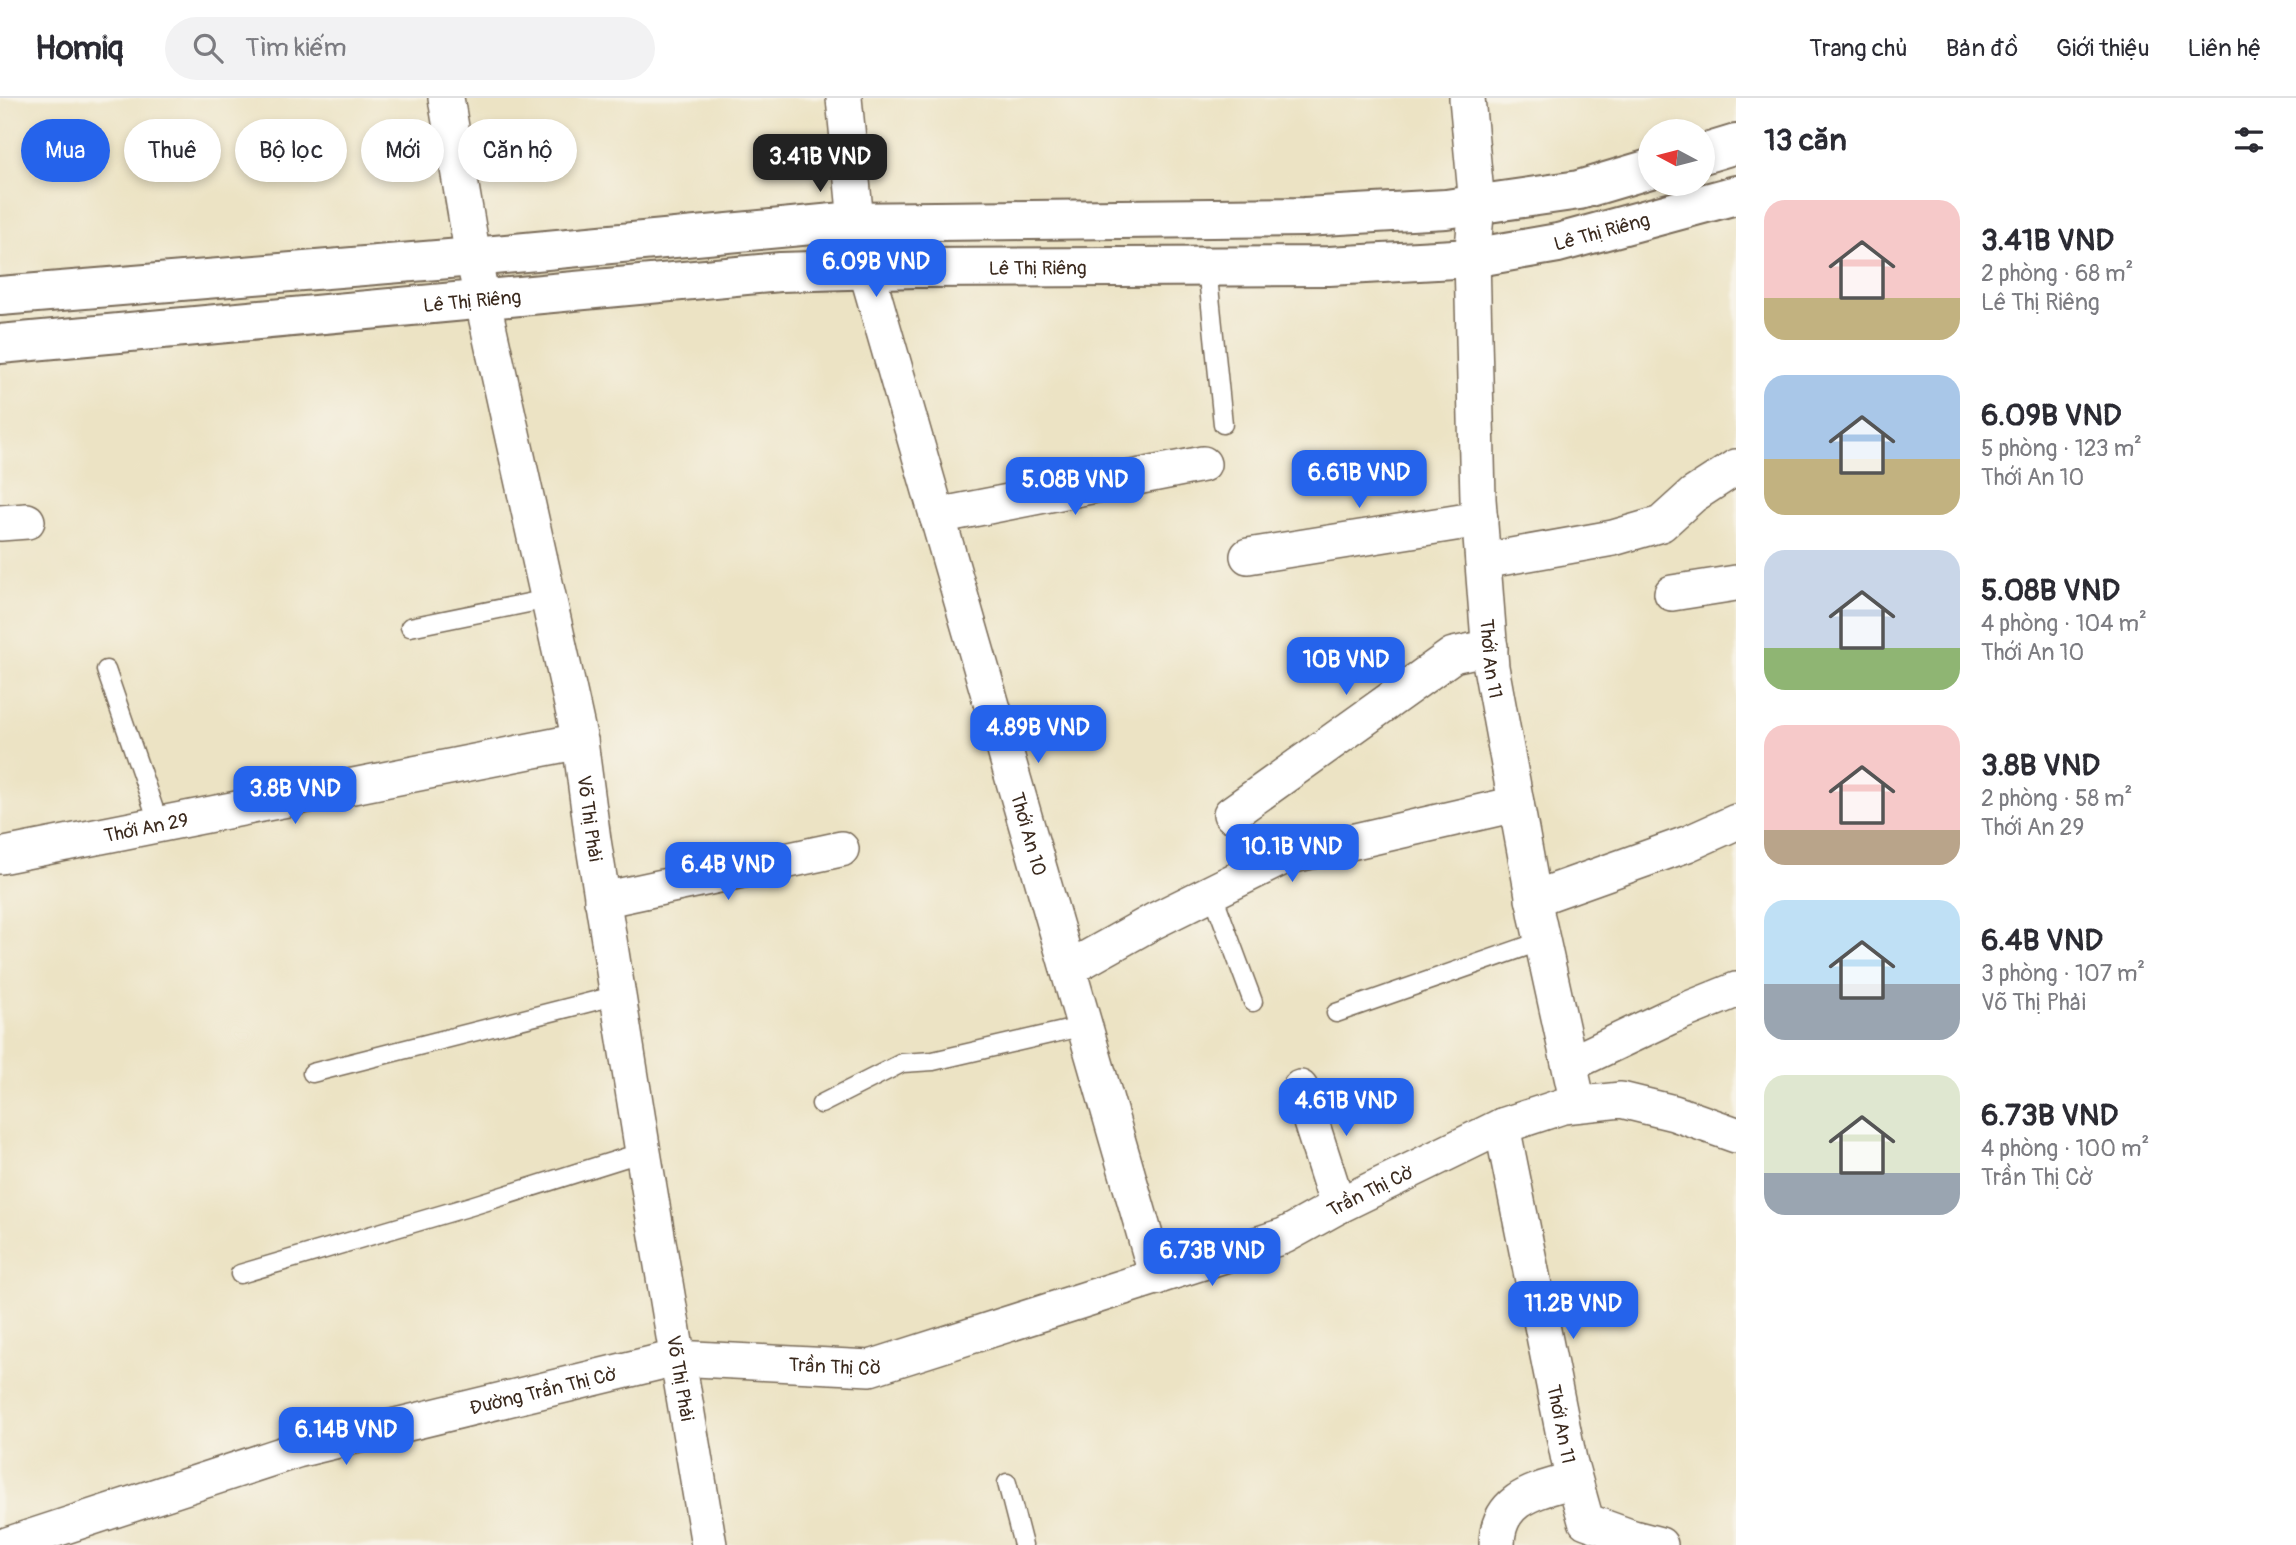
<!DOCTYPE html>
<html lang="vi">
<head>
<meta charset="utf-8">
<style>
  body { margin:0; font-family:Pangolin,sans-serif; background:#f2f2f3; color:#2b2b33; height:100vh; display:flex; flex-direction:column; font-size:26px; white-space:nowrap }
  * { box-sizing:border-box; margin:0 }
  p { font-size:23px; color:#7c7c81 }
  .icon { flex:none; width:38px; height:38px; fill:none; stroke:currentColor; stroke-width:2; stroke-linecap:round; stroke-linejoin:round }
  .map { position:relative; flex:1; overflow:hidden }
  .sheet { display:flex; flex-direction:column; background:#fff; width:560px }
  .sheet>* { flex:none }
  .top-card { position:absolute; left:21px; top:21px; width:665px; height:63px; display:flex; gap:14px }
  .needle { width:46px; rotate:277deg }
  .fabs { position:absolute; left:1638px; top:21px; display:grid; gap:14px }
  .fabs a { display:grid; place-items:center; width:77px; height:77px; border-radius:50%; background:#fff; box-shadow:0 4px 10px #0003; font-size:35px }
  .price { position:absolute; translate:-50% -60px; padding:0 16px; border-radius:14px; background:#2563eb; color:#fff; font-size:23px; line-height:46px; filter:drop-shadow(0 2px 4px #0008) }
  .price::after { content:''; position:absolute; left:50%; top:42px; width:21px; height:16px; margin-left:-10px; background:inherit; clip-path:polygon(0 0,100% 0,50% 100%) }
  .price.active { background:#222; color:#fff }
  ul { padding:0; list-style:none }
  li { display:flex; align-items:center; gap:21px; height:175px; padding:0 28px }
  li span { display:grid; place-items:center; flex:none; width:196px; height:140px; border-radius:21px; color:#555 }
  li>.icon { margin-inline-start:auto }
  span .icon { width:84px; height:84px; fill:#fffc; stroke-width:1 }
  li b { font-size:30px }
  h2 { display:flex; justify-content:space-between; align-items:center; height:84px; padding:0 28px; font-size:30px }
  .tag { padding:0 24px; border-radius:32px; background:#fff; box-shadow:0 4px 10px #0003; font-size:24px; line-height:63px }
  .tag.active { background:#2563eb; color:#fff }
  header { display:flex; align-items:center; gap:42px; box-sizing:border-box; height:98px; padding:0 35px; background:#fff; border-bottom:2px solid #e1e1e2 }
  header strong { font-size:33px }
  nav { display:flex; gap:38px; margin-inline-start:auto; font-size:24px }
  .search { width:490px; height:63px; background:#f2f2f3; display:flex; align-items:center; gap:18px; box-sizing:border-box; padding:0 24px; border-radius:38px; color:#7c7c81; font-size:26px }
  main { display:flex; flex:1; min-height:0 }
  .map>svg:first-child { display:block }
</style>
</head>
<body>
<header>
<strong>Homiq</strong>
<div class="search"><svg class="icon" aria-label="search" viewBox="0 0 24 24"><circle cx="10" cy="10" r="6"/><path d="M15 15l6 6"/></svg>Tìm kiếm</div>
<nav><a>Trang chủ</a><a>Bản đồ</a><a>Giới thiệu</a><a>Liên hệ</a></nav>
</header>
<main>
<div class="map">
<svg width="1736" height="1447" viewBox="0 0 1736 1447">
  <rect width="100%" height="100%" fill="#f7f3e8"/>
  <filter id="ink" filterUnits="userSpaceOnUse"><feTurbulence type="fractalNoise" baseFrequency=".0143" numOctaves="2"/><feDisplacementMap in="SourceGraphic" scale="14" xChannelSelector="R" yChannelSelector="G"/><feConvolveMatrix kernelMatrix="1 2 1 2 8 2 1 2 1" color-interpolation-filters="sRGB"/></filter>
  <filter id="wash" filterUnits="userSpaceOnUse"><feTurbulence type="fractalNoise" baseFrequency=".00686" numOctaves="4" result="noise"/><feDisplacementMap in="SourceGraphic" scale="28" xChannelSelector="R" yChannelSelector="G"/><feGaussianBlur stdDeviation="1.57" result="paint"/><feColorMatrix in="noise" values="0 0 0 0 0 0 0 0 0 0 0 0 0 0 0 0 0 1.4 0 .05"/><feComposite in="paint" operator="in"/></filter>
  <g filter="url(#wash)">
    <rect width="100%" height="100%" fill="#ece3c4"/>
  </g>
  <g filter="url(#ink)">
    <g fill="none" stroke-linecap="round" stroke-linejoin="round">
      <g stroke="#796b58" stroke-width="21">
        <g id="lane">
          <path d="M 1207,169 L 1223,326"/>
          <path d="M 410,529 L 548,501"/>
          <path d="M 106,572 L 159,726"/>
          <path d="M 1212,794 L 1253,904"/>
          <path d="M 1336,915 L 1542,843"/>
          <path d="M 312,975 L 618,897"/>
          <path d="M 821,1006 L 902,965 L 933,963 L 1085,928"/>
          <path d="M 240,1176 L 471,1108 L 643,1054"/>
          <path d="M 1007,1385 L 1023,1447"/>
        </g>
      </g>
      <g stroke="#796b58" stroke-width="38">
        <g id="street">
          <path id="s1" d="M 446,0 L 473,159 L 580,643 L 593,742 L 643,1054 L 709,1447"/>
          <path d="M 844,0 L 856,124"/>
          <path id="s2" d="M 1467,0 L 1477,107 L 1472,160 L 1478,401 L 1491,569 L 1537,819 L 1578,1006"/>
          <path id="s3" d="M 866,171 L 1157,1179"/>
          <path d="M 937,418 L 1203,366"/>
          <path d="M 0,425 L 27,423"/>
          <path d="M 1248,458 L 1480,421"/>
          <path d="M 1483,463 L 1613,440 L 1661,426 L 1693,397 L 1736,369"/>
          <path d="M 1672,495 L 1736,485"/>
          <path d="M 1231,716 L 1453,557 L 1490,549"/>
          <path id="s4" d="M 0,758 L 580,643"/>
          <path d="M 1533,801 L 1687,746 L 1736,724"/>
          <path d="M 602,802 L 841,751"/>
          <path d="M 1068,871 L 1154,823 L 1281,760 L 1516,706"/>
          <path d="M 1570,966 L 1669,919 L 1736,892"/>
          <path d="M 1300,990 L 1338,1108"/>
          <path id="s5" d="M 1502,1028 L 1569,1362 L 1586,1423 L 1633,1440 L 1660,1447"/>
          <path id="s6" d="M 7,1447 L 297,1352 L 676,1260 L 870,1270 L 1284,1138 L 1338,1108 L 1502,1028 L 1563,1008 L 1621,1002 L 1674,1015 L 1736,1037"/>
          <path d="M 1497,1447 C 1497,1399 1537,1393 1574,1382"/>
        </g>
      </g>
      <g stroke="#796b58" stroke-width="42">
        <g id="secondary">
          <path d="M 1703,56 L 1736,46"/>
          <path d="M 0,198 L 473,159 L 844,124 L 1304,119 L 1446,111 L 1579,92 L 1650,71"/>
          <path id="s7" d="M 0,246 L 780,174 L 915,170 L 1329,168 L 1472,160 L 1558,145 L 1736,97"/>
        </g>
      </g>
      <use href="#lane" stroke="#fff" stroke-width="18"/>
      <use href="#street" stroke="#fff" stroke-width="35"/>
      <use href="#secondary" stroke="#fff" stroke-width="38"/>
    </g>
  </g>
  <g text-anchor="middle" stroke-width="5" stroke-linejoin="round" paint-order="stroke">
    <g font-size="19" fill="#3b2a1e" stroke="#f7f3e8">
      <text dy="7" stroke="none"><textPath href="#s7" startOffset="1608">Lê Thị Riêng</textPath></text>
      <text dy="7" stroke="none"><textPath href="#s7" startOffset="1041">Lê Thị Riêng</textPath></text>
      <text dy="7" stroke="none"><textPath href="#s7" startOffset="474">Lê Thị Riêng</textPath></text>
      <text dy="7" stroke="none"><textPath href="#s2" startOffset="562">Thới An 11</textPath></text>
      <text dy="7" stroke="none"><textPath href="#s1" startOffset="735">Võ Thị Phải</textPath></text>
      <text dy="7" stroke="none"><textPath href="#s4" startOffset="149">Thới An 29</textPath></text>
      <text dy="7" stroke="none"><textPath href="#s3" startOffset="588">Thới An 10</textPath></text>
      <text dy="7" stroke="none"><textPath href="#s6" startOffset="1421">Trần Thị Cờ</textPath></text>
      <text dy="7" stroke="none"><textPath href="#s6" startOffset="854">Trần Thị Cờ</textPath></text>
      <text dy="7" stroke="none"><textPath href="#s1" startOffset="1302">Võ Thị Phải</textPath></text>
      <text dy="7" stroke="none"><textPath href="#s6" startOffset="558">Đường Trần Thị Cờ</textPath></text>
      <text dy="7" stroke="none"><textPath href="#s5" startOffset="304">Thới An 11</textPath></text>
    </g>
  </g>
</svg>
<div class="fabs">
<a><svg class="needle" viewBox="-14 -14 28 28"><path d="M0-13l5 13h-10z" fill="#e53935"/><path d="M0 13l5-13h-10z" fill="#7c7c81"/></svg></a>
</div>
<b class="price active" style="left:820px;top:96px">3.41B VND</b>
<b class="price" style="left:876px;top:201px">6.09B VND</b>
<b class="price" style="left:1359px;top:412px">6.61B VND</b>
<b class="price" style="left:1075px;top:419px">5.08B VND</b>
<b class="price" style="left:1346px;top:599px">10B VND</b>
<b class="price" style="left:1038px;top:667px">4.89B VND</b>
<b class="price" style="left:295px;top:728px">3.8B VND</b>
<b class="price" style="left:1292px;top:786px">10.1B VND</b>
<b class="price" style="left:728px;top:804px">6.4B VND</b>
<b class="price" style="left:1346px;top:1040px">4.61B VND</b>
<b class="price" style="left:1212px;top:1190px">6.73B VND</b>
<b class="price" style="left:1573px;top:1243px">11.2B VND</b>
<b class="price" style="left:346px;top:1369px">6.14B VND</b>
<div class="top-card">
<a class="tag active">Mua</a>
<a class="tag">Thuê</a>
<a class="tag">Bộ lọc</a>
<a class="tag">Mới</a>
<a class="tag">Căn hộ</a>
</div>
</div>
<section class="sheet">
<h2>13 căn<svg class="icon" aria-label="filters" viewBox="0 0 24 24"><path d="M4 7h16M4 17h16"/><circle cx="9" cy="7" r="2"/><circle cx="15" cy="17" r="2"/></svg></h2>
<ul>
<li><span style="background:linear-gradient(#f6c9c9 70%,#c2b280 0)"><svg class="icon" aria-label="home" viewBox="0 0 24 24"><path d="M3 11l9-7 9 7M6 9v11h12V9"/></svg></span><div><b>3.41B VND</b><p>2 phòng · 68 m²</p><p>Lê Thị Riêng</p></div></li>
<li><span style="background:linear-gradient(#a9c7e8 60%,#c2b280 0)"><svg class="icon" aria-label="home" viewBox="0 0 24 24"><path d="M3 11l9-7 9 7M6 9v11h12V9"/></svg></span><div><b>6.09B VND</b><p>5 phòng · 123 m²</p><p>Thới An 10</p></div></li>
<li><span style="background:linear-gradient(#c9d6e8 70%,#8fb573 0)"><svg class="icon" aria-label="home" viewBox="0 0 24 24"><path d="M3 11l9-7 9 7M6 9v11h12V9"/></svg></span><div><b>5.08B VND</b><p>4 phòng · 104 m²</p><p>Thới An 10</p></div></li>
<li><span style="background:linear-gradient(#f6c9c9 75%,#b9a48a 0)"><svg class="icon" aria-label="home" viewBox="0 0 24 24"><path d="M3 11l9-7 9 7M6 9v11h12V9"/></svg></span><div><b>3.8B VND</b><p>2 phòng · 58 m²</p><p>Thới An 29</p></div></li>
<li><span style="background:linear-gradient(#bfe0f5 60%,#9aa5b1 0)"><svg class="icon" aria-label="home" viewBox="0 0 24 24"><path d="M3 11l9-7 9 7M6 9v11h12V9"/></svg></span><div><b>6.4B VND</b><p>3 phòng · 107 m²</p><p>Võ Thị Phải</p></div></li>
<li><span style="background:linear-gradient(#dfe7d0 70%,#9aa5b1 0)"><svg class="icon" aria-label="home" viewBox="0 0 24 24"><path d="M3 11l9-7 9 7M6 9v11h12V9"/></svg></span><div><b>6.73B VND</b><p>4 phòng · 100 m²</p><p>Trần Thị Cờ</p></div></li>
</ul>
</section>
</main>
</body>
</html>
